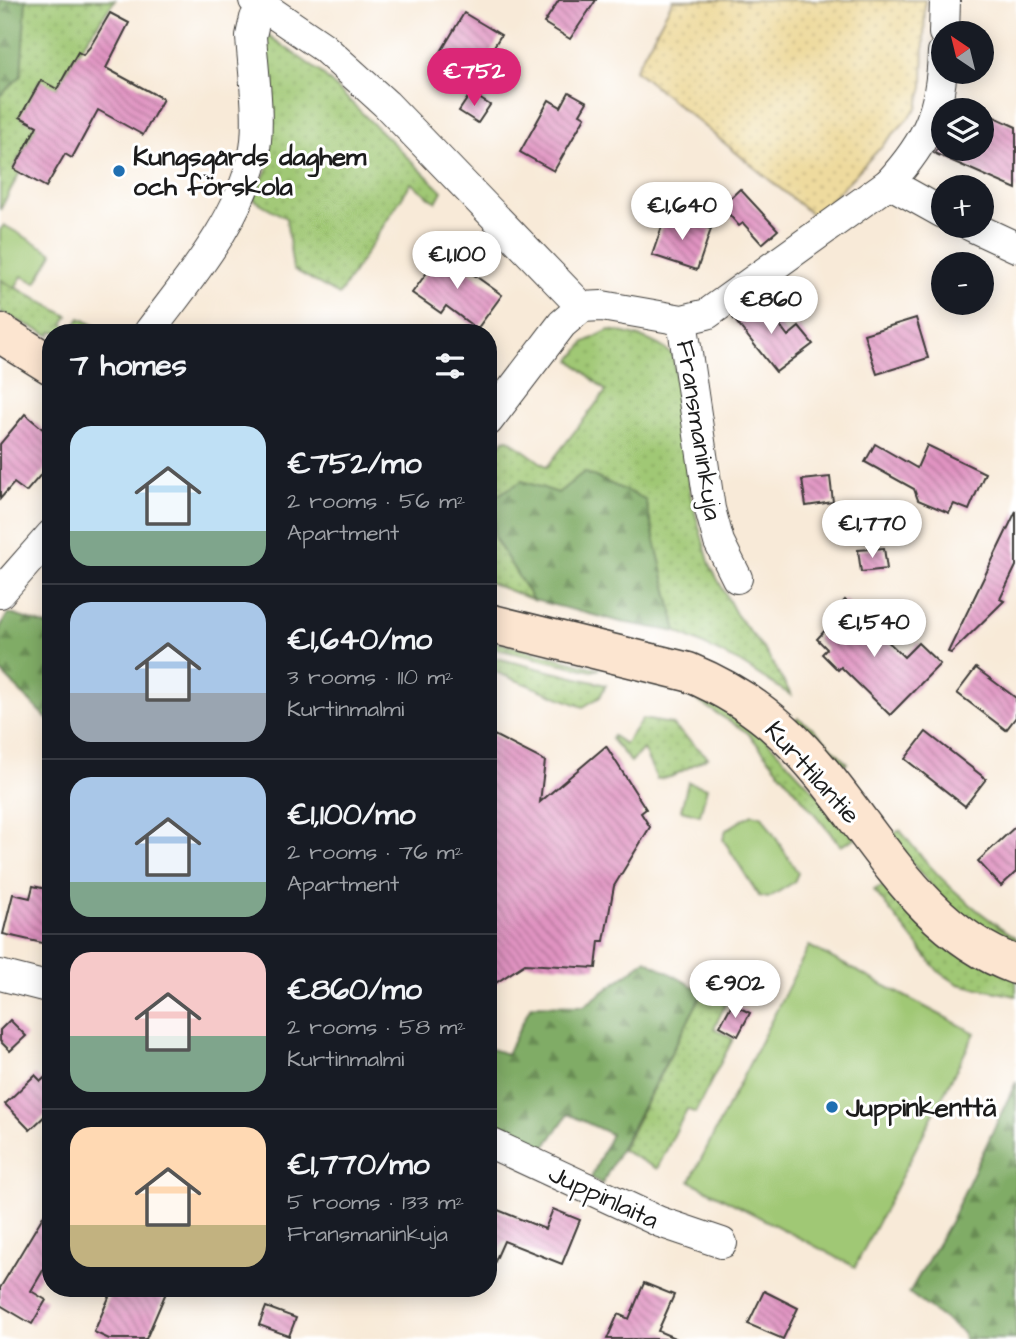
<!DOCTYPE html>
<html lang="en">
<head>
<meta charset="utf-8">
<style>
  body { margin:0; font-family:"Architects Daughter",sans-serif; background:#20242c; color:#f1f3f6; height:100vh; display:flex; flex-direction:column; font-size:26px; white-space:nowrap }
  * { box-sizing:border-box; margin:0 }
  p { font-size:23px; color:#9ea1a6 }
  .icon { flex:none; width:38px; height:38px; fill:none; stroke:currentColor; stroke-width:2; stroke-linecap:round; stroke-linejoin:round }
  .map { position:relative; flex:1; overflow:hidden }
  .panel { position:absolute; left:42px; top:324px; width:455px; height:973px; display:flex; flex-direction:column; background:#171b24; border-radius:28px; box-shadow:0 4px 18px #0003 }
  .panel>* { flex:none }
  .needle { width:46px; rotate:325deg }
  .tools { position:absolute; left:931px; top:21px; display:grid; gap:14px }
  .tools a { display:grid; place-items:center; width:63px; height:63px; border-radius:50%; background:#171b24; box-shadow:0 4px 18px #0003; font-size:35px }
  .price { position:absolute; translate:-50% -60px; padding:0 16px; border-radius:24px; background:#fff; color:#222; font-size:23px; line-height:46px; filter:drop-shadow(0 2px 4px #0008) }
  .price::after { content:''; position:absolute; left:50%; top:42px; width:21px; height:16px; margin-left:-10px; background:inherit; clip-path:polygon(0 0,100% 0,50% 100%) }
  .price.selected { background:#db2777; color:#fff }
  ul { padding:0; list-style:none }
  li { display:flex; align-items:center; gap:21px; height:175px; padding:0 28px }
  li+li { border-top:2px solid #363941 }
  li span { display:grid; place-items:center; flex:none; width:196px; height:140px; border-radius:21px; color:#555 }
  li>.icon { margin-inline-start:auto }
  span .icon { width:84px; height:84px; fill:#fffc; stroke-width:1 }
  li b { font-size:30px }
  h2 { display:flex; justify-content:space-between; align-items:center; height:84px; padding:0 28px; font-size:30px }
  .map>svg:first-child { display:block }
</style>
</head>
<body>
<div class="map">
<svg width="1016" height="1339" viewBox="0 0 1016 1339">
  <defs>
    <pattern id="green-dots" width="8" height="8" patternUnits="userSpaceOnUse" patternTransform="scale(1.75)"><rect width="8" height="8" fill="#a0c874"/><path d="M2 2h.1M6 6h.1" fill="none" stroke="#89ab64" stroke-width="1.8" stroke-linecap="round"/></pattern>
    <pattern id="forest-firs" width="22" height="20" patternUnits="userSpaceOnUse" patternTransform="scale(1.75)"><rect width="22" height="20" fill="#80ac66"/><path d="M5 1l3.5 6h-7zM16 11l3.5 6h-7z" fill="#688b53"/></pattern>
    <pattern id="sand-dots" width="8" height="8" patternUnits="userSpaceOnUse" patternTransform="scale(1.75)"><rect width="8" height="8" fill="#eeda9e"/><path d="M2 2h.1M6 6h.1" fill="none" stroke="#ccba88" stroke-width="1.8" stroke-linecap="round"/></pattern>
    <pattern id="building-back-hatch" width="6" height="6" patternUnits="userSpaceOnUse" patternTransform="scale(1.75)"><rect width="6" height="6" fill="#e093c1"/><path d="M-1 5l2 2M0 0l6 6M5-1l2 2" fill="none" stroke="#b5779c"/></pattern>
  </defs>
  <rect width="100%" height="100%" fill="#fff"/>
  <filter id="ink" filterUnits="userSpaceOnUse"><feTurbulence type="fractalNoise" baseFrequency=".0143" numOctaves="2"/><feDisplacementMap in="SourceGraphic" scale="14" xChannelSelector="R" yChannelSelector="G"/><feConvolveMatrix kernelMatrix="1 2 1 2 8 2 1 2 1" color-interpolation-filters="sRGB"/></filter>
  <filter id="wash" filterUnits="userSpaceOnUse"><feTurbulence type="fractalNoise" baseFrequency=".00686" numOctaves="4" result="noise"/><feDisplacementMap in="SourceGraphic" scale="28" xChannelSelector="R" yChannelSelector="G"/><feGaussianBlur stdDeviation="1.57" result="paint"/><feColorMatrix in="noise" values="0 0 0 0 0 0 0 0 0 0 0 0 0 0 0 0 0 1.4 0 .05"/><feComposite in="paint" operator="in"/></filter>
  <g filter="url(#wash)">
    <rect width="100%" height="100%" fill="#f8ead8"/>
    <g fill="url(#green-dots)" stroke="#5e7248" stroke-width="2">
      <path d="M 0,0 L 115,0 L 78,52 L 57,89 L 40,81 L 21,117 L 37,126 L 14,168 L 20,172 L 0,210 Z"/>
      <path d="M 268,35 L 320,72 L 442,191 L 436,202 L 411,183 L 339,295 L 293,269 L 286,218 L 253,199 L 270,163 L 263,50 Z"/>
      <path d="M 0,279 L 68,316 L 63,324 L 72,330 L 80,318 L 108,332 L 51,332 L 51,336 L 0,312 Z"/>
      <path d="M 609,330 C 633,334 654,339 673,355 L 691,498 L 710,565 L 736,614 L 766,652 L 792,696 L 739,662 L 677,632 L 645,500 L 558,493 L 522,481 L 494,537 L 533,600 L 488,582 L 488,461 L 504,440 L 508,439 L 547,467 L 606,391 L 571,360 L 585,342 Z"/>
      <path d="M 488,640 L 600,669 L 592,671 L 488,647 Z"/>
      <path d="M 488,656 L 606,685 L 600,697 L 583,707 L 488,669 Z"/>
      <path d="M 641,671 L 738,709 L 857,837 L 841,846 L 748,733 L 686,694 L 638,681 Z"/>
      <path d="M 798,718 L 813,728 L 847,763 L 838,770 L 795,720 Z"/>
      <path d="M 642,719 L 671,724 L 708,757 L 671,777 L 657,779 L 643,749 L 631,762 L 611,739 L 613,736 L 625,744 Z"/>
      <path d="M 900,830 C 937,878 965,904 1016,938 L 1016,948 L 952,909 L 889,837 Z"/>
      <path d="M 891,881 L 1016,976 L 1016,996 L 958,984 L 938,971 L 874,890 Z"/>
      <path d="M 703,992 L 726,1003 L 714,1028 L 733,1039 L 695,1113 L 687,1109 L 657,1169 L 622,1150 Z"/>
    </g>
    <g fill="url(#forest-firs)" stroke="#4e6441" stroke-width="2">
      <path d="M 0,0 L 26,0 L 21,76 L 0,96 Z"/>
      <path d="M 584,472 L 645,499 L 677,632 L 621,622 L 533,600 L 494,537 L 496,496 L 522,481 L 558,493 Z"/>
      <path d="M 8,613 L 51,627 L 51,723 L 0,671 L 0,628 Z"/>
      <path d="M 646,960 L 703,992 L 602,1184 L 591,1178 L 611,1134 L 568,1114 L 541,1153 L 488,1128 L 488,1048 L 507,1054 L 531,1005 L 584,1006 Z"/>
      <path d="M 1016,1082 L 1016,1339 L 964,1339 L 963,1333 L 909,1293 L 950,1222 Z"/>
    </g>
    <path fill="url(#sand-dots)" stroke="#857b5d" stroke-width="2" d="M 673,0 L 925,0 L 923,87 L 917,109 L 815,217 L 635,70 Z"/>
    <g fill="#a0c874" stroke="#5e7248" stroke-width="2">
      <path d="M 4,225 L 53,253 L 36,283 L 22,276 L 15,288 L 0,279 L 0,230 Z"/>
      <path d="M 688,782 L 707,788 L 700,815 L 681,810 Z"/>
      <path d="M 752,814 L 762,816 L 798,873 L 794,882 L 768,898 L 759,896 L 723,839 L 726,830 Z"/>
      <path d="M 809,946 L 975,1033 L 855,1267 L 690,1181 Z"/>
    </g>
    <g id="blocks">
      <g fill="url(#building-back-hatch)">
        <path d="M 559,0 L 596,0 L 570,39 L 544,23 Z"/>
        <path d="M 110,13 L 129,23 L 106,68 L 163,99 L 143,135 L 98,110 L 72,158 L 65,154 L 46,187 L 14,169 L 37,126 L 20,117 L 41,80 L 57,89 L 78,52 L 83,55 L 90,47 Z"/>
        <path d="M 464,13 L 501,35 L 469,87 L 433,65 Z"/>
        <path d="M 569,92 L 587,102 L 580,114 L 585,117 L 554,171 L 520,152 L 549,100 L 561,107 Z"/>
        <path d="M 471,93 L 490,105 L 478,123 L 459,111 Z"/>
        <path d="M 990,115 L 1016,127 L 1016,189 L 934,153 L 937,149 L 982,149 L 982,134 Z"/>
        <path d="M 740,189 L 778,230 L 762,244 L 743,223 L 739,226 L 722,206 Z"/>
        <path d="M 666,215 L 711,229 L 697,270 L 652,255 Z"/>
        <path d="M 442,252 L 502,295 L 477,329 L 446,306 L 441,313 L 412,293 Z"/>
        <path d="M 759,298 L 788,336 L 799,327 L 813,344 L 776,372 L 733,318 Z"/>
        <path d="M 916,318 L 928,358 L 877,374 L 864,334 Z"/>
        <path d="M 25,414 L 51,436 L 51,463 L 26,492 L 14,483 L 0,499 L 0,444 Z"/>
        <path d="M 875,444 L 917,468 L 927,445 L 985,473 L 969,510 L 954,504 L 949,513 L 918,500 L 914,489 L 865,462 Z"/>
        <path d="M 830,477 L 833,502 L 806,506 L 802,480 Z"/>
        <path d="M 1016,511 L 1016,566 L 1000,599 L 1004,601 L 951,653 L 948,652 Z"/>
        <path d="M 884,548 L 887,569 L 861,572 L 858,550 Z"/>
        <path d="M 845,600 L 904,657 L 918,643 L 940,664 L 890,715 L 841,667 L 838,670 L 822,654 L 827,649 L 817,639 L 829,626 L 825,622 Z"/>
        <path d="M 976,668 L 1016,698 L 1016,717 L 1006,730 L 957,693 Z"/>
        <path d="M 488,732 L 545,761 L 540,802 L 606,746 L 646,809 L 641,813 L 650,827 L 614,886 L 604,941 L 599,941 L 596,968 L 525,964 L 488,988 Z"/>
        <path d="M 926,732 L 986,779 L 965,806 L 905,759 Z"/>
        <path d="M 1016,826 L 1016,872 L 1001,886 L 978,861 Z"/>
        <path d="M 33,886 L 51,890 L 51,945 L 3,934 L 13,894 L 30,898 Z"/>
        <path d="M 732,1004 L 750,1013 L 738,1036 L 720,1026 Z"/>
        <path d="M 10,1020 L 26,1036 L 10,1051 L 0,1041 L 0,1030 Z"/>
        <path d="M 51,1072 L 51,1110 L 30,1130 L 5,1104 L 35,1075 L 41,1081 Z"/>
        <path d="M 51,1203 L 51,1257 L 31,1291 L 46,1300 L 32,1324 L 0,1305 L 0,1288 Z"/>
        <path d="M 488,1206 L 545,1229 L 553,1209 L 580,1220 L 562,1264 L 504,1241 L 488,1277 Z"/>
        <path d="M 644,1283 L 674,1295 L 658,1331 L 677,1339 L 607,1339 L 618,1314 L 629,1319 Z"/>
        <path d="M 113,1288 L 168,1288 L 146,1339 L 109,1339 L 94,1332 Z"/>
        <path d="M 764,1291 L 798,1308 L 783,1339 L 748,1324 Z"/>
        <path d="M 266,1307 L 296,1318 L 289,1336 L 259,1325 Z"/>
      </g>
    </g>
  </g>
  <g filter="url(#ink)">
    <use href="#blocks" fill-opacity="0" stroke="#3d3b38" stroke-width="2"/>
    <g fill="none" stroke-linecap="round" stroke-linejoin="round">
      <g stroke="#3d3b38" stroke-width="32">
        <g id="street">
          <path d="M 254,0 L 323,47 L 386,104 L 582,307"/>
          <path d="M 944,33 L 945,0"/>
          <path d="M 889,183 L 943,213"/>
          <path d="M 971,226 L 1016,247"/>
          <path d="M 682,320 L 710,509 L 719,542 L 737,578"/>
          <path d="M 149,332 C 190,277 238,223 254,154 C 261,122 253,69 251,36 L 255,18 L 265,8"/>
          <path d="M 488,421 L 562,324 L 582,307 L 602,306 L 682,320 L 707,314 L 889,183 C 928,140 941,111 943,52"/>
          <path d="M 0,593 L 51,535"/>
          <path d="M 0,975 L 51,988"/>
          <path d="M 488,1142 L 660,1222 L 722,1243"/>
        </g>
      </g>
      <g stroke="#3d3b38" stroke-width="41">
        <g id="secondary">
          <path d="M 0,333 L 51,365"/>
          <path d="M 488,623 L 688,672 C 722,686 755,706 782,731 C 863,804 907,926 1016,965"/>
        </g>
      </g>
      <use href="#street" stroke="#fff" stroke-width="30"/>
      <use href="#secondary" stroke="#fce5d0" stroke-width="38"/>
    </g>
  </g>
  <g fill="#1f6fb2" stroke="#fff" stroke-width="2.5">
    <circle cx="119" cy="171" r="7"/>
    <circle cx="832" cy="1107" r="7"/>
  </g>
  <g text-anchor="middle" stroke-width="6" stroke-linejoin="round" paint-order="stroke">
    <g font-size="26" font-weight="bold" fill="#1c1c1c" stroke="#fff" text-anchor="start">
      <text x="133" y="165">Kungsgårds daghem<tspan x="133" dy="30">och förskola</tspan></text>
      <text x="846" y="1116">Juppinkenttä</text>
    </g>
    <g font-size="26" fill="#1c1c1c" stroke="#fff">
      <text transform="translate(700 430) rotate(81)" y="9">Fransmaninkuja</text>
      <text transform="translate(813 772) rotate(48)" y="9">Kurttilantie</text>
      <text transform="translate(604 1196) rotate(25)" y="9">Juppinlaita</text>
    </g>
  </g>
</svg>
<div class="tools">
<a><svg class="needle" viewBox="-14 -14 28 28"><path d="M0-13l5 13h-10z" fill="#e53935"/><path d="M0 13l5-13h-10z" fill="#9ea1a6"/></svg></a>
<a><svg class="icon" aria-label="layers" viewBox="0 0 24 24"><path d="M12 4l9 5-9 5-9-5zM3 14l9 5 9-5"/></svg></a>
<a>+</a>
<a>−</a>
</div>
<b class="price selected" style="left:474px;top:108px">€752</b>
<b class="price" style="left:682px;top:242px">€1,640</b>
<b class="price" style="left:457px;top:291px">€1,100</b>
<b class="price" style="left:771px;top:336px">€860</b>
<b class="price" style="left:872px;top:560px">€1,770</b>
<b class="price" style="left:874px;top:659px">€1,540</b>
<b class="price" style="left:735px;top:1020px">€902</b>
<section class="panel">
<h2>7 homes<svg class="icon" aria-label="filters" viewBox="0 0 24 24"><path d="M4 7h16M4 17h16"/><circle cx="9" cy="7" r="2"/><circle cx="15" cy="17" r="2"/></svg></h2>
<ul>
<li><span style="background:linear-gradient(#bfe0f5 75%,#7fa58c 0)"><svg class="icon" aria-label="home" viewBox="0 0 24 24"><path d="M3 11l9-7 9 7M6 9v11h12V9"/></svg></span><div><b>€752/mo</b><p>2 rooms · 56 m²</p><p>Apartment</p></div></li>
<li><span style="background:linear-gradient(#a9c7e8 65%,#9aa5b1 0)"><svg class="icon" aria-label="home" viewBox="0 0 24 24"><path d="M3 11l9-7 9 7M6 9v11h12V9"/></svg></span><div><b>€1,640/mo</b><p>3 rooms · 110 m²</p><p>Kurtinmalmi</p></div></li>
<li><span style="background:linear-gradient(#a9c7e8 75%,#7fa58c 0)"><svg class="icon" aria-label="home" viewBox="0 0 24 24"><path d="M3 11l9-7 9 7M6 9v11h12V9"/></svg></span><div><b>€1,100/mo</b><p>2 rooms · 76 m²</p><p>Apartment</p></div></li>
<li><span style="background:linear-gradient(#f6c9c9 60%,#7fa58c 0)"><svg class="icon" aria-label="home" viewBox="0 0 24 24"><path d="M3 11l9-7 9 7M6 9v11h12V9"/></svg></span><div><b>€860/mo</b><p>2 rooms · 58 m²</p><p>Kurtinmalmi</p></div></li>
<li><span style="background:linear-gradient(#ffd9b3 70%,#c2b280 0)"><svg class="icon" aria-label="home" viewBox="0 0 24 24"><path d="M3 11l9-7 9 7M6 9v11h12V9"/></svg></span><div><b>€1,770/mo</b><p>5 rooms · 133 m²</p><p>Fransmaninkuja</p></div></li>
</ul>
</section>
</div>
</body>
</html>
